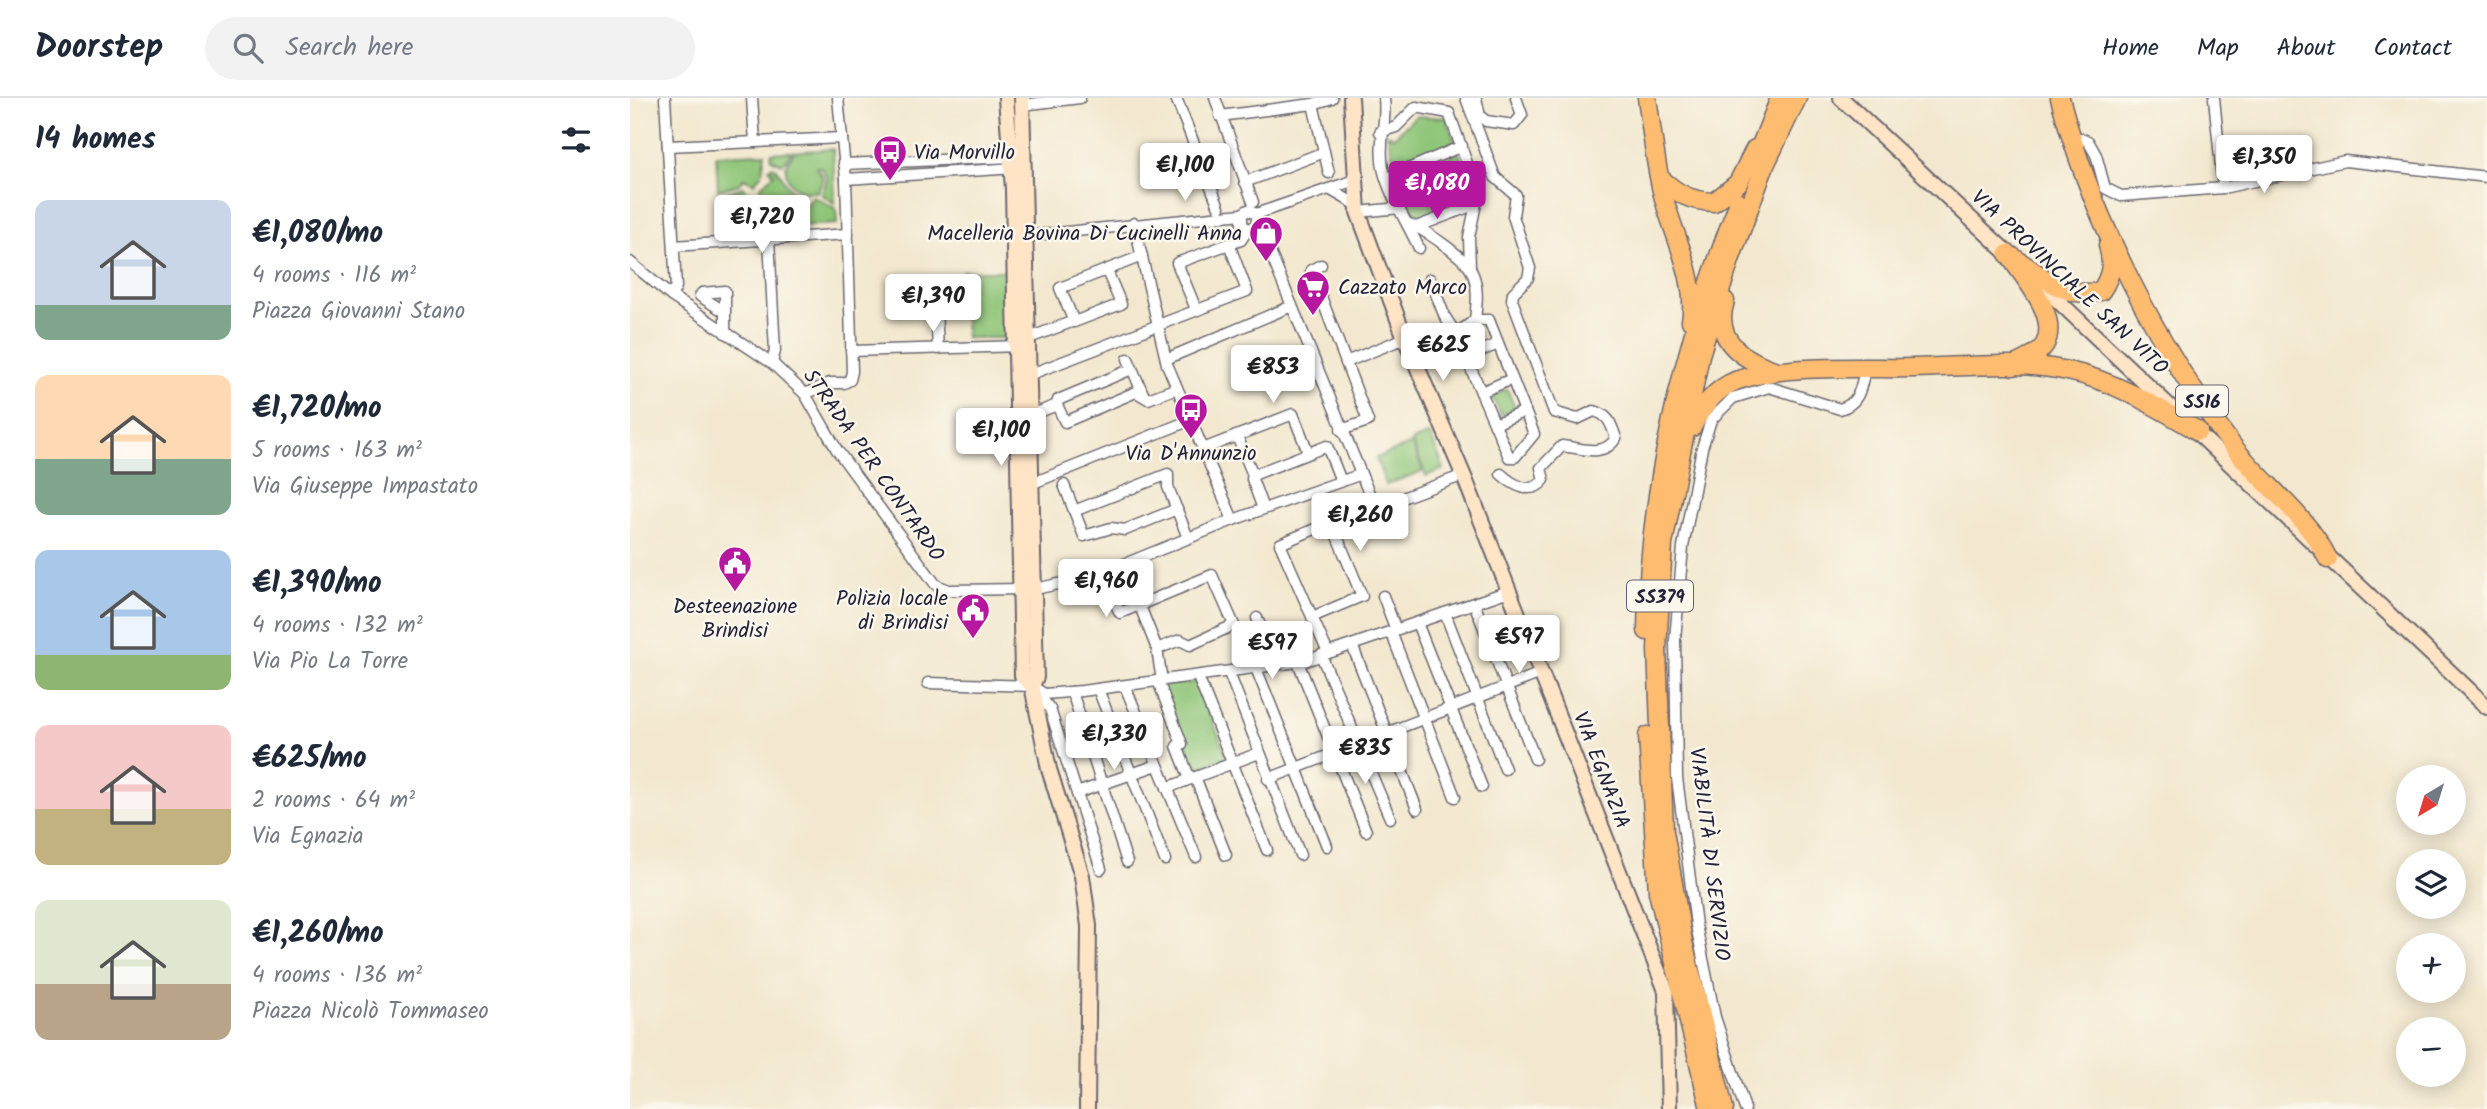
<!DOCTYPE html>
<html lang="en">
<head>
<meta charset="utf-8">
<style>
  body { margin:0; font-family:Kalam,sans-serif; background:#f2f2f3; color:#1f2937; height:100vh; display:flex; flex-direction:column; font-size:26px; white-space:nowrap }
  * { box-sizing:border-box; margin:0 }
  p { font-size:23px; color:#747a83 }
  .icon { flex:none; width:38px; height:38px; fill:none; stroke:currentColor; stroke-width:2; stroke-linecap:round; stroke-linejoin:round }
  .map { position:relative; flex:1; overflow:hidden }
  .details { display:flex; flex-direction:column; background:#fff; width:630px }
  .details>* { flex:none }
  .needle { width:46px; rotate:218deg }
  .controls { position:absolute; left:1766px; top:667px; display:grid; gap:14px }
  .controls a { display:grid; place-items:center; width:70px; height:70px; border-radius:50%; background:#fff; box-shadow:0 4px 18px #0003; font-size:35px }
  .price { position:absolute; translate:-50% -60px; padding:0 16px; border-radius:7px; background:#fff; color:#222; font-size:23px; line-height:46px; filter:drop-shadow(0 2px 4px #0008) }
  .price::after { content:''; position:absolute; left:50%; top:42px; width:21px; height:16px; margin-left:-10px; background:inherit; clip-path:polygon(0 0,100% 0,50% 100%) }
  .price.selected { background:#b5179e; color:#fff }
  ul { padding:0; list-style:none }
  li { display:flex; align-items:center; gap:21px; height:175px; padding:0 35px }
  li span { display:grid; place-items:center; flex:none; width:196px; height:140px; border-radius:14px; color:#555 }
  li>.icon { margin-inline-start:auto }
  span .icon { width:84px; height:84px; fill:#fffc; stroke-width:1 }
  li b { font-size:30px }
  h2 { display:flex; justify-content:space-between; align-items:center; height:84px; padding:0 35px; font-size:30px }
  header { display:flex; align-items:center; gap:42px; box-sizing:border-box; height:98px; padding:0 35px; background:#fff; border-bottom:2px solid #e0e1e3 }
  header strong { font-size:33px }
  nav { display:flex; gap:38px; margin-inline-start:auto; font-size:24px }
  .search { width:490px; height:63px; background:#f2f2f3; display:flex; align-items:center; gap:18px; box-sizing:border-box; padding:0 24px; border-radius:38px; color:#747a83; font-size:26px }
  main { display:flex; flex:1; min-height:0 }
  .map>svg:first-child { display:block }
</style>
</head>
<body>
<header>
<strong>Doorstep</strong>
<div class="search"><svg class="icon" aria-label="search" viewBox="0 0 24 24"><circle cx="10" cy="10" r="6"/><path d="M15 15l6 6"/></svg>Search here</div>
<nav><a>Home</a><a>Map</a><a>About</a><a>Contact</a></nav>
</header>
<main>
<section class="details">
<h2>14 homes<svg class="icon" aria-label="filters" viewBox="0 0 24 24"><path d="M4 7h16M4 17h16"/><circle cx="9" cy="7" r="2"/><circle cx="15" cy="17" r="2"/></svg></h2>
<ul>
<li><span style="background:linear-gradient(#c9d6e8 75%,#7fa58c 0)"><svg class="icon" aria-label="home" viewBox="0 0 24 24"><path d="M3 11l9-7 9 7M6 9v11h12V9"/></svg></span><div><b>€1,080/mo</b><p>4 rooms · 116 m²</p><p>Piazza Giovanni Stano</p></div></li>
<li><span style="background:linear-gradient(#ffd9b3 60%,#7fa58c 0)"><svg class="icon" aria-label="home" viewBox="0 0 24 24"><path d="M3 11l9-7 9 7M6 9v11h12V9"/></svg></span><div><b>€1,720/mo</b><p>5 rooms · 163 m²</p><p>Via Giuseppe Impastato</p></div></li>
<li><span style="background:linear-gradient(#a9c7e8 75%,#8fb573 0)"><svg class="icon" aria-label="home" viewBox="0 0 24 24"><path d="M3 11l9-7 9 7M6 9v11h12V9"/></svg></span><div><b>€1,390/mo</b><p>4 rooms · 132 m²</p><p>Via Pio La Torre</p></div></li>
<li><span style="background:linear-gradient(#f6c9c9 60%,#c2b280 0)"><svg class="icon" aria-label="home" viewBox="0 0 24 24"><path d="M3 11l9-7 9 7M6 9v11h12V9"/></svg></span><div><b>€625/mo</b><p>2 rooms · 64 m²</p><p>Via Egnazia</p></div></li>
<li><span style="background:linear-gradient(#dfe7d0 60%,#b9a48a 0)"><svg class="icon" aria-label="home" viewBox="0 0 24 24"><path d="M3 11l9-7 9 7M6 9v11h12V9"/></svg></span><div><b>€1,260/mo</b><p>4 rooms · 136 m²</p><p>Piazza Nicolò Tommaseo</p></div></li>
</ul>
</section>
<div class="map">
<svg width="1857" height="1011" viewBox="0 0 1857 1011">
  <rect width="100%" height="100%" fill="#fbf7ec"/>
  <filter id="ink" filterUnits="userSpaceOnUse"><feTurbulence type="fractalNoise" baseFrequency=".0143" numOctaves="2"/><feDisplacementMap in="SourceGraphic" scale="14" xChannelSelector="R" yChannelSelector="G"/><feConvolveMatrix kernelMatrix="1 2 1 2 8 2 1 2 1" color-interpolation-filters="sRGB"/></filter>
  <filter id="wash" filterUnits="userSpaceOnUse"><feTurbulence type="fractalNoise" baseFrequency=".00686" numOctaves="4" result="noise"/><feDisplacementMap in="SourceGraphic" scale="28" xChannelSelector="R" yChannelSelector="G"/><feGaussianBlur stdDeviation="1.57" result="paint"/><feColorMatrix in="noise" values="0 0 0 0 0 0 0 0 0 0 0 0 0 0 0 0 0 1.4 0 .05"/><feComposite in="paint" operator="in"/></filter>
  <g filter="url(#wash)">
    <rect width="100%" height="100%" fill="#f3e8cf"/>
    <g fill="#8ec577" stroke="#587459" stroke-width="2">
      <path d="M 786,18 L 817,20 L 825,44 L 787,57 L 786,64 L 766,71 L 757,36 L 764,39 Z"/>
      <path d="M 203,51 L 205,105 L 192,97 L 197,80 L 191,69 L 186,69 L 193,79 L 188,94 C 183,93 178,95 172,93 C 156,87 150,68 163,57 L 162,54 L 152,66 L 141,61 L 141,55 Z"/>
      <path d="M 135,55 L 132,75 L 124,85 L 114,80 L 109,86 L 88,92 L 86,57 Z"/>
      <path d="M 829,55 C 833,66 845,85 843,97 C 842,106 799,122 791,119 C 780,115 769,88 768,78 Z"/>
      <path d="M 143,68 C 157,79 151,91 174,99 L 161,97 L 160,100 L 174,105 C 168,119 159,123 145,121 L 128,99 L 131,88 L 144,76 L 139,70 Z"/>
      <path d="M 113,89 L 123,101 L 112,99 L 110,104 L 135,113 L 141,129 L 91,132 L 88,98 Z"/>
      <path d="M 183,98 L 206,111 L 207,126 L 146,129 L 146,126 L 167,122 Z"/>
      <path d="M 332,173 L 377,173 L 378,240 L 336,240 Z"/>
      <path d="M 877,291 L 885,310 L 871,317 L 862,298 Z"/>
      <path d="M 800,336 L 814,371 L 796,378 L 782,343 Z"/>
      <path d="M 782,346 L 793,373 L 756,387 L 746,360 Z"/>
      <path d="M 567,584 L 597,659 L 560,673 L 531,587 Z"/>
    </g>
  </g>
  <g filter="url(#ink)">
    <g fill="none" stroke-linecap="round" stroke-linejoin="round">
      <g stroke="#6b676f" stroke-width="13">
        <g id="street">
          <path d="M 35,0 L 46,189 L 41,198"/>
          <path d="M 122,0 L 125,44"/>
          <path d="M 546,0 L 589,109"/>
          <path d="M 585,0 L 623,104"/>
          <path d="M 754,0 C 757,24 748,46 753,70 C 759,97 778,126 789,150"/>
          <path d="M 836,0 L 865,79 L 886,97 L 883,118 L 900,170 L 898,180 L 883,195 L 882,202 L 924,314 L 947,321 L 964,313 C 979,317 981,326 986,340 C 974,360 951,350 932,348 L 911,370 L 914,382 C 901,398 883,387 871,376"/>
          <path d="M 846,0 L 850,18 L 856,23 L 884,27 L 892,17 L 886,0"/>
          <path d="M 1584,0 L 1593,90"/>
          <path d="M 683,6 L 699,75"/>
          <path d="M 392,7 L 450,0"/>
          <path d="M 590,18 L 683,6 L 702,0"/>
          <path d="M 750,34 L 766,29 L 786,9 L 819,15 L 848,96 L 839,139 L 840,170"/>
          <path d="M 1442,44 L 1450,40 L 1458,43 L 1466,57 L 1475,90 L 1491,98 L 1593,90 L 1715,63 L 1857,79"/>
          <path d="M 38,48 L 212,40"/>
          <path d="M 214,66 L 384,59"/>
          <path d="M 757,80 L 832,48"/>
          <path d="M 216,81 L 386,70"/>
          <path d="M 615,84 L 692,55"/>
          <path d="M 699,91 L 727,107"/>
          <path d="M 728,114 L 770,110"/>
          <path d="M 612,116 L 612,127 L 618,131 L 625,128 L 628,119"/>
          <path d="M 504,125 L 537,266 L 603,422"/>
          <path d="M 628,125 L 745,410 L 834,377"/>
          <path d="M 778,126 C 792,129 834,159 841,172 C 849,187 847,205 845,222"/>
          <path d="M 789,128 L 846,106"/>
          <path d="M 397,138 L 612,116 L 618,112 L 626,116 L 725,82"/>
          <path d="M 139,141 L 145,253 L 142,265"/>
          <path d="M 599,146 L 611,142 L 618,131"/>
          <path d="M 44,148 L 218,136"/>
          <path d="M 0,164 L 41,198 L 142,265 L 175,296 L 207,352 L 306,487 L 319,492 L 405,491 L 465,478 L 603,422 L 729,377"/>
          <path d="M 691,167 L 681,172 L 738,323 L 711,332"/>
          <path d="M 477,173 L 491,206 L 444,224 L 430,190 L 512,158"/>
          <path d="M 800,181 L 815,219 L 826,236"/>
          <path d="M 306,212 L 317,206 L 318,202 L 314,195 L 304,196 L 302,204 L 306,212 L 308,251"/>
          <path d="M 845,222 L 859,222 L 904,336 L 885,359 L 879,359 L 826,236 Z"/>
          <path d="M 95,235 L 95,193 L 72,195 L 70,198 L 95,214"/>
          <path d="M 399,240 L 444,223"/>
          <path d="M 221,253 L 392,248"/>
          <path d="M 498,261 L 514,298"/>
          <path d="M 536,261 L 662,208"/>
          <path d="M 716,264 L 775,240"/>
          <path d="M 786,266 L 836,259 L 868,246"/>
          <path d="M 401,276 L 617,193 L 599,146 L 547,165 L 566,211"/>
          <path d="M 851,294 L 882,281"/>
          <path d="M 175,296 L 200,285 L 214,285 L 220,282 L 222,274 L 216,81 L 208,0"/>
          <path d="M 427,307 L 428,302 L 502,271"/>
          <path d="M 409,314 L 427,307 L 435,324 L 506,294 L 518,301 L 547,290"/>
          <path d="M 865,326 L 895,313"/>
          <path d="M 607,338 L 623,377 L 697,348 L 711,383"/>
          <path d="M 573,351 L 663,316 L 678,354"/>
          <path d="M 623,377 L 622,381 L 633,411"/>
          <path d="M 403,385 L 561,322"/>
          <path d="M 434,387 L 454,438 L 481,430 L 495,432 L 547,411"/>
          <path d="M 444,413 L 538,376 L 538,389 L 558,440"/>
          <path d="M 471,475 L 490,515 L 582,477 L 604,527 L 560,547 L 550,542 L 527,551 L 510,508"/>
          <path d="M 753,498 L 766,532"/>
          <path d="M 844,505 L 905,661"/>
          <path d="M 815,515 L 875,671"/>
          <path d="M 682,519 L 732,498 L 701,424 L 650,446 L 698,555"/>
          <path d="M 627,520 L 646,567"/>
          <path d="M 787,525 L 852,689"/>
          <path d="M 761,534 L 825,699"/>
          <path d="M 722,547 L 787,711"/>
          <path d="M 527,551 L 532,583"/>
          <path d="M 691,557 L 760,720"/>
          <path d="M 668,564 L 736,733"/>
          <path d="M 626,570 L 697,748"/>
          <path d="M 599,575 L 670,757"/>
          <path d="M 568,579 L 637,752"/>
          <path d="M 528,583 L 552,646 L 547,648 L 560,681"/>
          <path d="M 298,585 L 402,588 L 420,611 L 471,771"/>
          <path d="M 402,588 L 414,596 L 452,593 L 675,563 L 879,493"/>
          <path d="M 495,588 L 566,759"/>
          <path d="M 468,591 L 535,762"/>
          <path d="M 442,594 L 497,764"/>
          <path d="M 565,679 L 596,757"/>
          <path d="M 638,681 L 911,575"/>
          <path d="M 537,690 L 629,655"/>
          <path d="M 447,695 L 527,667"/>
          <path d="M 1115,1011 L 1085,919 L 1066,827 L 1047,680 L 1045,542 L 1053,449 L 1072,350 L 1081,322 L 1103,300 L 1139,289 L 1210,311 C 1230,305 1231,289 1235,271"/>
        </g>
      </g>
      <g stroke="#6b676f" stroke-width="18">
        <g id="secondary">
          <path d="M 376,0 L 383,91 L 392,578 L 402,588 L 419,671 L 452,778 L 459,828 L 457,1011"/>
          <path d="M 392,0 L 406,579 L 402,588"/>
          <path d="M 721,0 L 728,114 L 775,240 L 835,381 L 1036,893 L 1039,1011"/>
          <path d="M 1211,0 L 1384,161"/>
          <path d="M 1404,180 L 1857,609"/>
        </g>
      </g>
      <g stroke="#6b676f" stroke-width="21">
        <g id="highway">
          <path d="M 1017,0 C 1022,32 1025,66 1033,97 C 1043,137 1068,180 1061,223"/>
          <path d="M 1430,0 C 1461,118 1528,250 1602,347 C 1632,386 1677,417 1698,461"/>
          <path d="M 1124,65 L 1150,0"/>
          <path d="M 1031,81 C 1048,96 1060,103 1084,104 L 1108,85 L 1125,51"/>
          <path d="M 1378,156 C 1407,174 1435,203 1471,193 C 1482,177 1483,165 1478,147"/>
          <path d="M 1382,161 C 1396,183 1429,218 1415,246 C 1409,257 1394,262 1383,268"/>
          <path d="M 1095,203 C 1082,243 1114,262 1147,273"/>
          <path d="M 1062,329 C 1073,306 1089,286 1115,280 C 1162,266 1234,271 1284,270 C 1334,269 1389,262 1438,273 C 1485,283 1527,309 1568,333"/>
          <path d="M 1017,533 C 1018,388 1056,238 1109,104"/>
          <path d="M 1018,638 L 1028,794 L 1080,1011"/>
          <path d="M 1094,1011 L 1053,844 L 1034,733 L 1027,551 L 1033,446 L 1070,257 L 1100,162 L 1135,67 L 1167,0"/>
        </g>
      </g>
      <use href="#street" stroke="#fff" stroke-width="10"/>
      <use href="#secondary" stroke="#ffe4c6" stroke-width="14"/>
      <use href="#highway" stroke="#febc70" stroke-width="18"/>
    </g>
  </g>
  <defs>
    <g id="bus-pin" transform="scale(1.75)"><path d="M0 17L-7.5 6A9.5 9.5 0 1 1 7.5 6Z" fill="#b5179e" stroke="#fbf7ec"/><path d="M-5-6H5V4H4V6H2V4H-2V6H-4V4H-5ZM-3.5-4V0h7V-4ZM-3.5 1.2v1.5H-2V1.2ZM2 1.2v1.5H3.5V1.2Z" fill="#fff"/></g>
    <g id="shop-pin" transform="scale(1.75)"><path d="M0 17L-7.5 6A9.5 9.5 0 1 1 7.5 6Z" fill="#b5179e" stroke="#fbf7ec"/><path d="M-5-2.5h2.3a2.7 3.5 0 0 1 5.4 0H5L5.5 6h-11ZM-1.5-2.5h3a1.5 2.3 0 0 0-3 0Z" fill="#fff"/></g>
    <g id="supermarket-pin" transform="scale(1.75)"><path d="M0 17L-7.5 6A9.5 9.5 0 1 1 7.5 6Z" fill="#b5179e" stroke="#fbf7ec"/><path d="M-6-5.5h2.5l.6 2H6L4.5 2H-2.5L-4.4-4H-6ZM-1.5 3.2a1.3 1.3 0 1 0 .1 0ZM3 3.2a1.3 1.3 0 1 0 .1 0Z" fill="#fff"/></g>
    <g id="civic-pin" transform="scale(1.75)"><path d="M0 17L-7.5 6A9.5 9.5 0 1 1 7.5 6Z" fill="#b5179e" stroke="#fbf7ec"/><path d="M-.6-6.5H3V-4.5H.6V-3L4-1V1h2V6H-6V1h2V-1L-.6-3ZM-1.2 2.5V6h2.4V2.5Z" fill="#fff"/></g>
  </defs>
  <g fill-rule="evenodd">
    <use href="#bus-pin" x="260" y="54"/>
    <use href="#shop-pin" x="636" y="135"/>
    <use href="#supermarket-pin" x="683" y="189"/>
    <use href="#bus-pin" x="561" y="312"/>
    <use href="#civic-pin" x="105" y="465"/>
    <use href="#civic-pin" x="343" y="512"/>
  </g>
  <g text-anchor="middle" stroke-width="5" stroke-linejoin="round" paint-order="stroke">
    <g fill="#fbf7ec" stroke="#636270" stroke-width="2">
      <rect x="1546" y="287.5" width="52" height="31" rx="5"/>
      <rect x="997" y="482.5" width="66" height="31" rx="5"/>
    </g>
    <g font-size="19" font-weight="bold" fill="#22223b">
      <text x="1572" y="310">SS16</text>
      <text x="1030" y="505">SS379</text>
    </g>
    <g font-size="21" fill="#22223b" stroke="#fbf7ec" text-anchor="start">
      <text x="284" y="61">Via Morvillo</text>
      <text x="612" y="142" text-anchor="end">Macelleria Bovina Di Cucinelli Anna</text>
      <text x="708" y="196">Cazzato Marco</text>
      <text x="561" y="362" text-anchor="middle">Via D'Annunzio</text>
      <text x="318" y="507" text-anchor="end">Polizia locale<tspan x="318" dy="24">di Brindisi</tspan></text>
      <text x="105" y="515" text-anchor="middle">Desteenazione<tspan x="105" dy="24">Brindisi</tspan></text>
    </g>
    <g font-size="21" fill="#22223b" stroke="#fbf7ec">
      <text transform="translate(1440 184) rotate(43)" y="7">VIA PROVINCIALE SAN VITO</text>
      <text transform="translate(244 367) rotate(55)" y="7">STRADA PER CONTARDO</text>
      <text transform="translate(972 672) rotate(69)" y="7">VIA EGNAZIA</text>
      <text transform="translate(1080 756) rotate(83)" y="7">VIABILITÀ DI SERVIZIO</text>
    </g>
  </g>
</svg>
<div class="controls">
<a><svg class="needle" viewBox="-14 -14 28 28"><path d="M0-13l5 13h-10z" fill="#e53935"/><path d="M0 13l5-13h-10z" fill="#747a83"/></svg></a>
<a><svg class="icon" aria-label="layers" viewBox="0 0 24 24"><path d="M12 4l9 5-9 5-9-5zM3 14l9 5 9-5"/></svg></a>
<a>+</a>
<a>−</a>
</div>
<b class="price" style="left:1634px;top:97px">€1,350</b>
<b class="price" style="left:555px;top:105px">€1,100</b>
<b class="price selected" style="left:807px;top:123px">€1,080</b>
<b class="price" style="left:132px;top:157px">€1,720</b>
<b class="price" style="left:303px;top:236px">€1,390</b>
<b class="price" style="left:813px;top:285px">€625</b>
<b class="price" style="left:643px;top:307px">€853</b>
<b class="price" style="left:371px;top:370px">€1,100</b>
<b class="price" style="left:730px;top:455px">€1,260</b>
<b class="price" style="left:476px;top:521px">€1,960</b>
<b class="price" style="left:889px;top:577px">€597</b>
<b class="price" style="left:642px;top:583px">€597</b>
<b class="price" style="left:484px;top:674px">€1,330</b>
<b class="price" style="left:735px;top:688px">€835</b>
</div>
</main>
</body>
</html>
